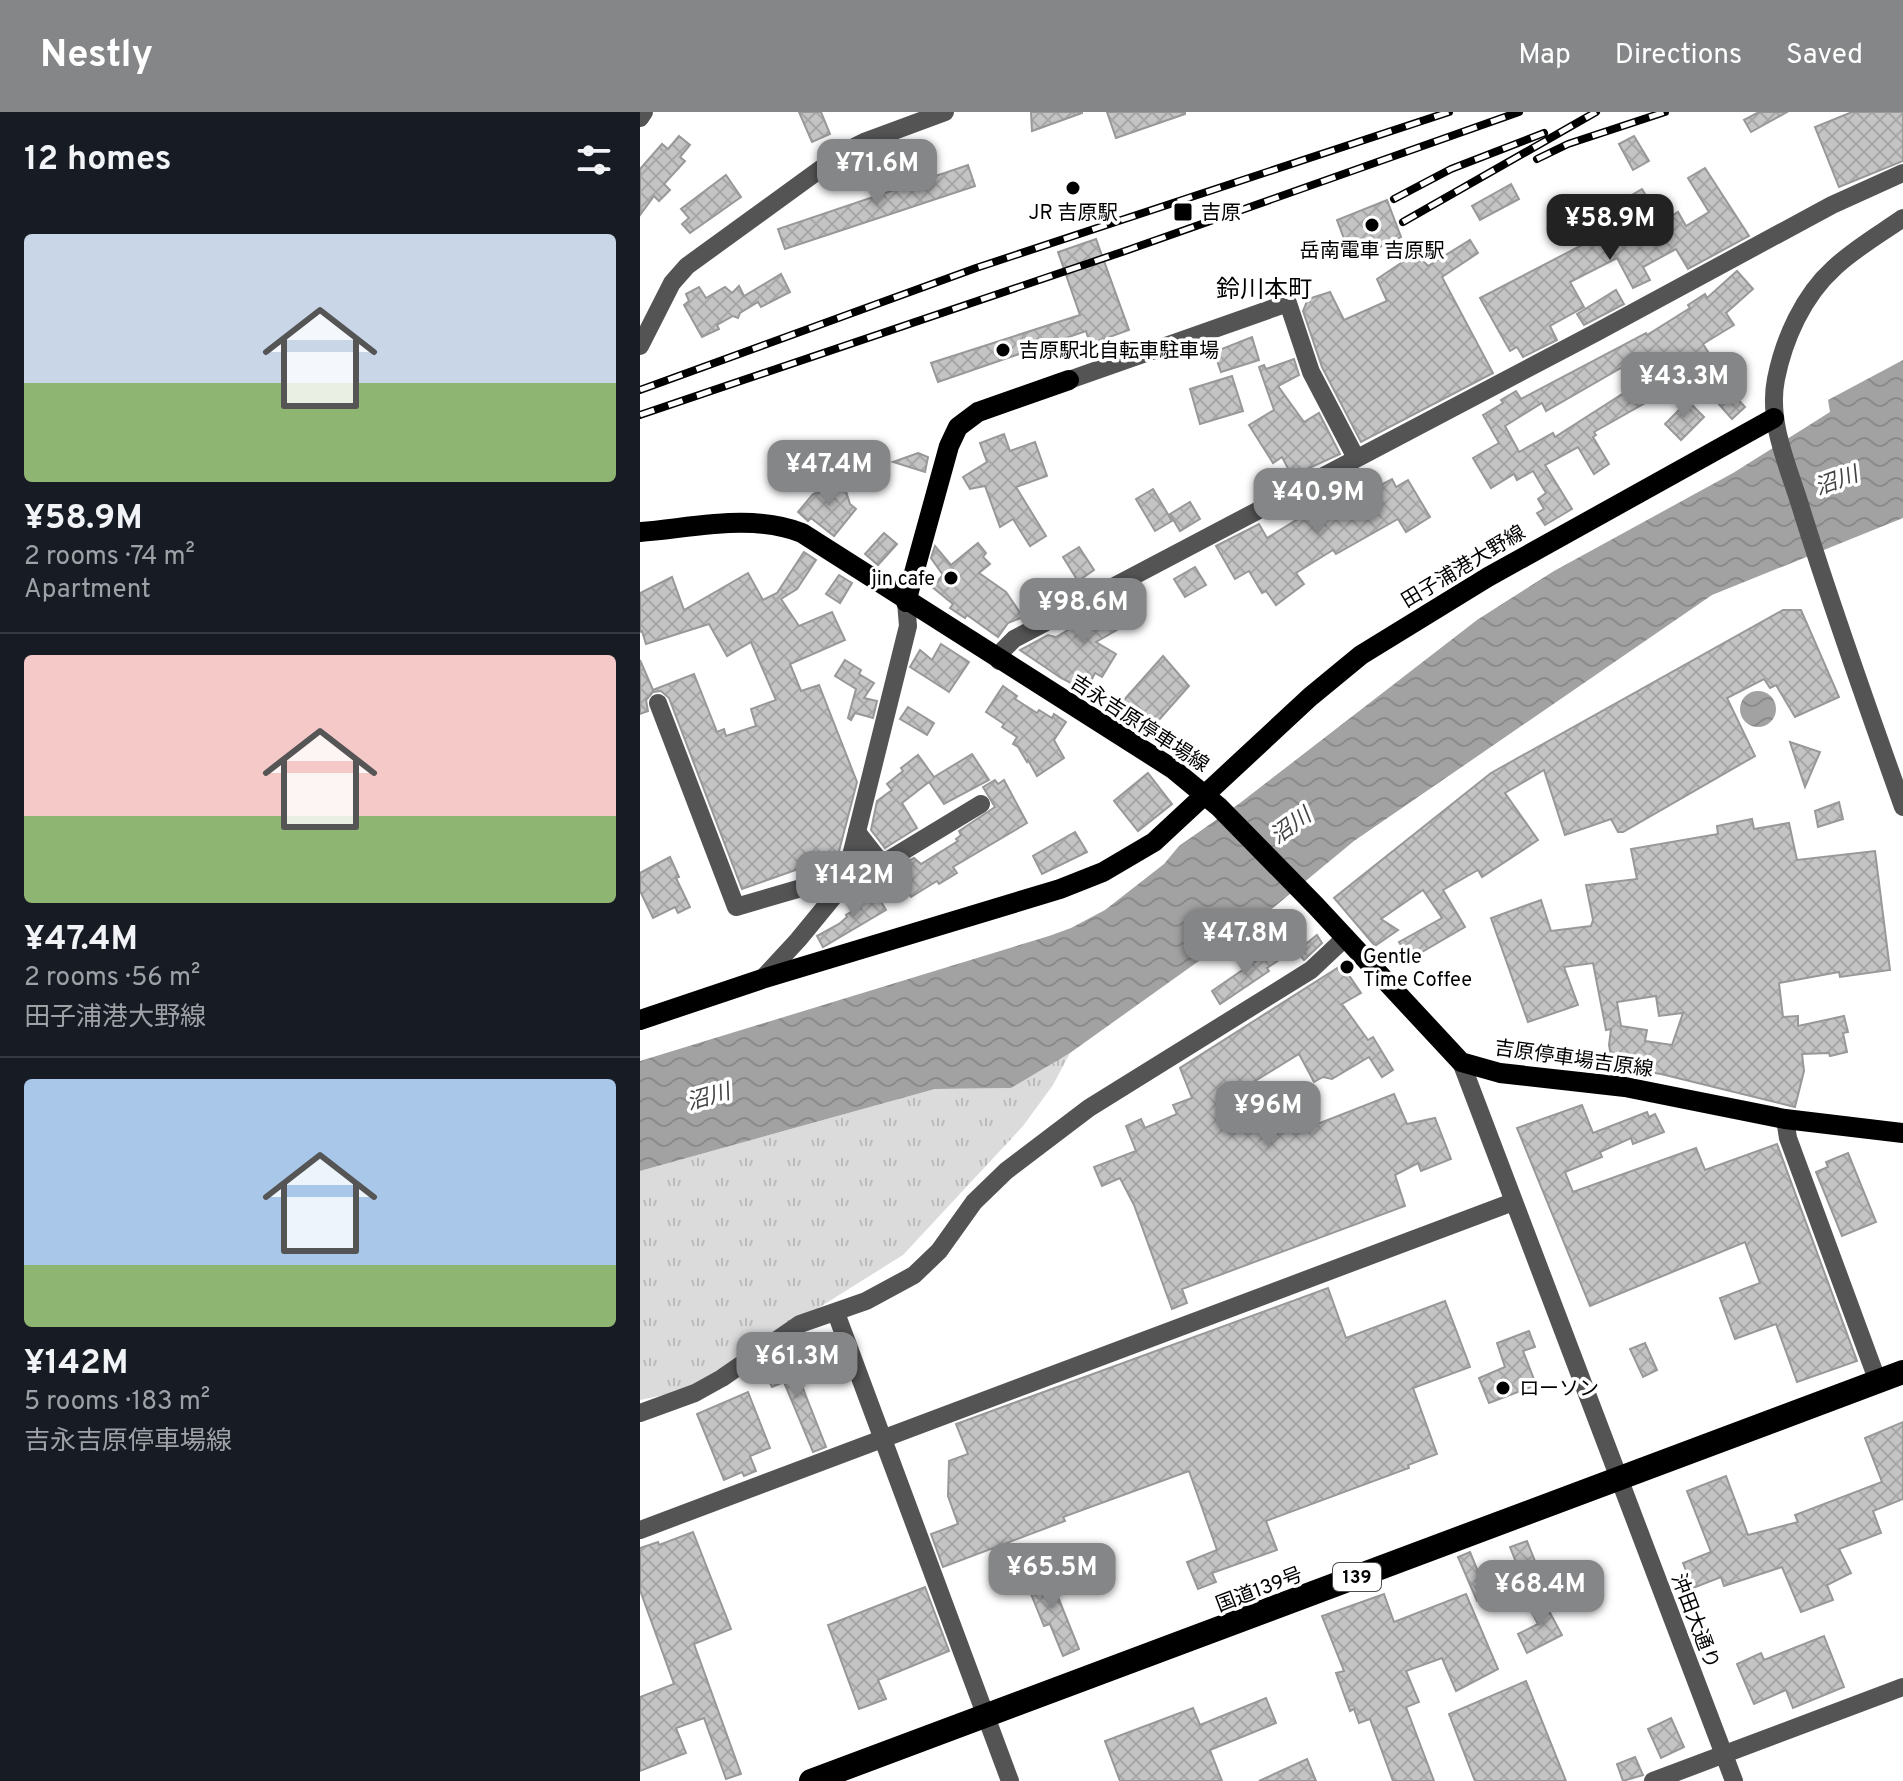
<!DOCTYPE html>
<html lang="en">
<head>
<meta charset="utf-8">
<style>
  body { margin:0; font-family:Overpass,"Noto Sans JP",sans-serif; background:#20242c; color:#f1f3f6; height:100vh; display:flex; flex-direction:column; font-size:30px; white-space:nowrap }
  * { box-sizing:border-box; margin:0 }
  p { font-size:26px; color:#9ea1a6 }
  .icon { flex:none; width:44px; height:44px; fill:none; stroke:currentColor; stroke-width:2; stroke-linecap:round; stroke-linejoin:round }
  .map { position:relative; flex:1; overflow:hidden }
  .sheet { display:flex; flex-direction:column; background:#171b24; width:640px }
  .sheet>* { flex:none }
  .price { position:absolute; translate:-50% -68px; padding:0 18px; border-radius:16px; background:#858687; color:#fff; font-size:26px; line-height:52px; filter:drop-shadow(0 2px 4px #0008) }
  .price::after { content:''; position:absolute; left:50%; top:48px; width:24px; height:18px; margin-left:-12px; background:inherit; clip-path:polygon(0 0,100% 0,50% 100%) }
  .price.active { background:#222; color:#fff }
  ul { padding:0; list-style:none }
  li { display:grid; align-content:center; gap:16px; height:424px; padding:0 24px }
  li+li { border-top:2px solid #363941 }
  li span { display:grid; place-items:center; height:248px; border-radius:8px; color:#555 }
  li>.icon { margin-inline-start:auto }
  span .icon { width:144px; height:144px; fill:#fffc; stroke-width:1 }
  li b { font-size:34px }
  h2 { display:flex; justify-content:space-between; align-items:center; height:96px; padding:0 24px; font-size:34px }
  header { display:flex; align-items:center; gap:48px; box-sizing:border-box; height:112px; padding:0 40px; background:#858687; color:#fff }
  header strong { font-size:38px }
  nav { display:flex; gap:44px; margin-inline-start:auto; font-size:28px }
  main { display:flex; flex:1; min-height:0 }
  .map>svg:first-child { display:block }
</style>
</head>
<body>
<header>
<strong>Nestly</strong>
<nav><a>Map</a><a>Directions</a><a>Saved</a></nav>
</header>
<main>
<section class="sheet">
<h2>12 homes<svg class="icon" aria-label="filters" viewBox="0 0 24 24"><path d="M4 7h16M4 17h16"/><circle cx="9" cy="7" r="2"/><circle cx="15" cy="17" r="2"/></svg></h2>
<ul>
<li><span style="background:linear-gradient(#c9d6e8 60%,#8fb573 0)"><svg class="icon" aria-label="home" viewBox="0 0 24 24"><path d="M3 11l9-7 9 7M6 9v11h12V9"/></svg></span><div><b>¥58.9M</b><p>2 rooms · 74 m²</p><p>Apartment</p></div></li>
<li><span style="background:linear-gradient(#f6c9c9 65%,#8fb573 0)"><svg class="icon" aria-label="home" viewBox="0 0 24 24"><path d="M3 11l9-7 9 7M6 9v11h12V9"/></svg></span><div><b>¥47.4M</b><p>2 rooms · 56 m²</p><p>田子浦港大野線</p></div></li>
<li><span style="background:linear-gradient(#a9c7e8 75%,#8fb573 0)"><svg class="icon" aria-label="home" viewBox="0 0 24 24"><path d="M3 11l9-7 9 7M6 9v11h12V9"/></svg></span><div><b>¥142M</b><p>5 rooms · 183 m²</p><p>吉永吉原停車場線</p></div></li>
</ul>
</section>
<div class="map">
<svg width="1263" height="1669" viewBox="0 0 1263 1669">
  <defs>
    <pattern id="grass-tufts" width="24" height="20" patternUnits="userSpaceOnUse" patternTransform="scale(2)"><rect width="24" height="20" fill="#dbdbdb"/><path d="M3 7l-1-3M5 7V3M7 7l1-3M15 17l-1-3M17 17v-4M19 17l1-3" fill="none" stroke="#bababa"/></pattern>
    <pattern id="water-waves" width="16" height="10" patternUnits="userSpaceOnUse" patternTransform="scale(2)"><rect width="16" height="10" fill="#a2a2a2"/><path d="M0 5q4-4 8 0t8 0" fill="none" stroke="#8a8a8a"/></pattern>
    <pattern id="building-cross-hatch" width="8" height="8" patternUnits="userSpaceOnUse" patternTransform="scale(2)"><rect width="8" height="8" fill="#c4c4c4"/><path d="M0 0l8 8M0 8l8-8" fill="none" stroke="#a7a7a7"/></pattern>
  </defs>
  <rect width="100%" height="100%" fill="#fff"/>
  <path fill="url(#grass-tufts)" d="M 430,941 L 413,973 L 383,1014 L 263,1143 L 47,1278 L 0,1288 L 0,1059 L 295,977 L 370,976 Z"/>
  <g fill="url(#water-waves)">
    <path d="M 1263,248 L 1263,406 L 1072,483 L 714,729 L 633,796 L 430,941 L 371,976 L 295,977 L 0,1059 L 0,949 L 409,824 L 431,816 L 465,798 L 524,752 L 539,734 L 600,691 L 837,508 L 914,459 L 1093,361 L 1190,300 L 1188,288 Z"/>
    <circle cx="1118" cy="597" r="18"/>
  </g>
  <g fill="url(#building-cross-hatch)" stroke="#989898" stroke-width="2" fill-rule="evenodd">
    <path d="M 159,0 L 181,0 L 190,22 L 172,30 Z"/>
    <path d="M 391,0 L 442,0 L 442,1 L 392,19 Z"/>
    <path d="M 467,0 L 545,0 L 545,2 L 476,26 Z"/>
    <path d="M 1119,0 L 1147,0 L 1111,20 L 1104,8 Z"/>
    <path d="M 1212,0 L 1263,0 L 1263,49 L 1199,75 L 1175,15 Z"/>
    <path d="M 39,24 L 50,33 L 40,45 L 45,49 L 24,72 L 30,78 L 19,89 L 14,84 L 0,103 L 0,57 L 22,32 L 28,37 Z"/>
    <path d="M 994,24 L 1009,49 L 993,58 L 979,32 Z"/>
    <path d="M 328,53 L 335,74 L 145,137 L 138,117 Z"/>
    <path d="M 1065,56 L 1109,124 L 1048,157 L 1036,137 L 1003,155 L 1010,168 L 993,176 L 977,146 L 930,170 L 944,195 L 910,214 L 917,228 L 883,245 L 877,235 L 870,239 L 840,186 L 969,119 L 959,102 L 1002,77 L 1022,110 L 1038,100 L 1046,114 L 1069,100 L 1048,66 Z"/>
    <path d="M 86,63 L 101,85 L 50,121 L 42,112 L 49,106 L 41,97 Z"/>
    <path d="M 871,72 L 879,87 L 840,108 L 832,94 Z"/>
    <path d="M 747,88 L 761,125 L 712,148 L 697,108 Z"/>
    <path d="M 456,127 L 489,218 L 450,232 L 446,219 L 298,270 L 291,251 L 440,203 L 418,140 Z"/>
    <path d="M 830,128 L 838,141 L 802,165 L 853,261 L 721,330 L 682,255 L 663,199 L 668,187 L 690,180 L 704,208 L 747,189 L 737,167 L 776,141 L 788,154 Z"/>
    <path d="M 1097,159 L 1113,177 L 1086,201 L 1094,213 L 1063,232 L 1068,240 L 1031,262 L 1036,270 L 1021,282 L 954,320 L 956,323 L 953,325 L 969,352 L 954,362 L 938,335 L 905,353 L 932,397 L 905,413 L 897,401 L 904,397 L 898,387 L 906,381 L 893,359 L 877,368 L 874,362 L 851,376 L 833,346 L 859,331 L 843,303 L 863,291 L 861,288 L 876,279 L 881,287 L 1006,221 L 1007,223 L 1050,196 L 1048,193 L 1065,182 L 1067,186 ZM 1007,241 L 1018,259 L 915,325 L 913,321 L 879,340 L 865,314 L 902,291 L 906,299 Z"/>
    <path d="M 141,162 L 150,180 L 121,195 L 118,190 L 100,201 L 98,206 L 93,204 L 77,213 L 79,217 L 62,225 L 44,193 L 49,189 L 46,182 L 59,175 L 66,186 L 85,175 L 92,181 L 99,174 L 104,184 Z"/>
    <path d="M 976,178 L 984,192 L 944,213 L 937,202 Z"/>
    <path d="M 612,225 L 619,248 L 581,260 L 574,240 Z"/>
    <path d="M 654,247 L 659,263 L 638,274 L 664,310 L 679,301 L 700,342 L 652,364 L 642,345 L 633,351 L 609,313 L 634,298 L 619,255 L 624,253 L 626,257 Z"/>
    <path d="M 592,264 L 603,299 L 560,312 L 550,277 Z"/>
    <path d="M 1091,280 L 1105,295 L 1092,307 L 1078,291 Z"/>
    <path d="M 1048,289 L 1064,305 L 1041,328 L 1025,312 Z"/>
    <path d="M 364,322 L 370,339 L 395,330 L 407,364 L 376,375 L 406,424 L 390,434 L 373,407 L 360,415 L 345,374 L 330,377 L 323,365 L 347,350 L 340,331 Z"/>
    <path d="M 278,341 L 288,345 L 285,360 L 253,350 Z"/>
    <path d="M 752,367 L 756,375 L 768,368 L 790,405 L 766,420 L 758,407 L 696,442 L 693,438 L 656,461 L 664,472 L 636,493 L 626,479 L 622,481 L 609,459 L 595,467 L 576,434 L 619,412 L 627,426 L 671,399 L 665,390 L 683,380 L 694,398 Z"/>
    <path d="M 203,370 L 210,392 L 216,397 L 194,424 L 171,406 L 168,409 L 158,400 L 173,382 Z"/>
    <path d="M 513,377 L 532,409 L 515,419 L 496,387 Z"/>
    <path d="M 550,390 L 560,407 L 540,419 L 530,402 Z"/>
    <path d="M 244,421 L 257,432 L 238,453 L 225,442 Z"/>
    <path d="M 338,431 L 346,441 L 343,445 L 350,452 L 339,461 L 366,480 L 383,505 L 368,511 L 358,525 L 327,503 L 325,506 L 310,496 L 313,492 L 292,475 L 303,463 L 291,446 L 295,434 L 311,453 Z"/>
    <path d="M 439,435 L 454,458 L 438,469 L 423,445 Z"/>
    <path d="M 164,440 L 176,448 L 157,477 L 141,487 L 159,514 L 192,500 L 205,528 L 150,552 L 161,579 L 179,573 L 217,670 L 198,743 L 102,777 L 29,586 L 21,579 L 13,580 L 6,588 L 8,599 L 0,602 L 0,548 L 13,578 L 54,562 L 77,620 L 84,617 L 86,624 L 116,614 L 111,597 L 136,588 L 111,530 L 87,544 L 69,512 L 6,532 L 2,519 L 0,520 L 0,481 L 32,465 L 44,498 L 108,461 L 123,488 L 137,481 Z"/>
    <path d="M 555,455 L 566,473 L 545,485 L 534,467 Z"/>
    <path d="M 199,463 L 212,471 L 200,491 L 186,482 Z"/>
    <path d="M 485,484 L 498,506 L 456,530 L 476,542 L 462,565 L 455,561 L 446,579 L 421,566 L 380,538 L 408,523 L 416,525 Z"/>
    <path d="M 1143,498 L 1161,498 L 1199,585 L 1155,605 L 1136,573 L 1130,576 L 1124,567 L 1087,586 L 1115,644 L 983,720 L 978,720 L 971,707 L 925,723 L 904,658 L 865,681 L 898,728 L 842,765 L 838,758 L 803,778 L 825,815 L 770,847 L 759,830 L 802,806 L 783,778 L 741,807 L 758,818 L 735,834 L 694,786 L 851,661 Z"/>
    <path d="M 301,532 L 329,550 L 309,580 L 270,555 L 280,538 L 292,548 Z"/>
    <path d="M 523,544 L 549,574 L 510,618 L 499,614 L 496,618 L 475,598 Z"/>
    <path d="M 205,548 L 221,558 L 219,562 L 234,571 L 224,586 L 237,589 L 233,606 L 215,601 L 211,608 L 208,606 L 216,577 L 195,564 Z"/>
    <path d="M 363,574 L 377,584 L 375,587 L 397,601 L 399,598 L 412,606 L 414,602 L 426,610 L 414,628 L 424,646 L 397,664 L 388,648 L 387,650 L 378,635 L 373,632 L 377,625 L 362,615 L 364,612 L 346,600 Z"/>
    <path d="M 268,595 L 294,611 L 287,623 L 260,607 Z"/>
    <path d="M 1150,630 L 1180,640 L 1165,675 Z"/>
    <path d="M 332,642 L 349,668 L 304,692 L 289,670 L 262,691 L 277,716 L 245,736 L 231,718 L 237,689 L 252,678 L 247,672 L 263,659 L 261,656 L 278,643 L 294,665 Z"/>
    <path d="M 508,661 L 532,692 L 498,719 L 474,689 Z"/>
    <path d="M 355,668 L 358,672 L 364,668 L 387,711 L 313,755 L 317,761 L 299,772 L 297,769 L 271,785 L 257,765 L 223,783 L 217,772 L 224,749 L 236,763 L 243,764 L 274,746 L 281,752 L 318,729 L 316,727 L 321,723 L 319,719 L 355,695 L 343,675 Z"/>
    <path d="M 1199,690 L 1203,707 L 1178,715 L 1175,699 Z"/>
    <path d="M 1112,707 L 1114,717 L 1149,711 L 1157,748 L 1235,739 L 1250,858 L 1200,865 L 1199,860 L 1139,871 L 1143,905 L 1158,904 L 1158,914 L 1204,904 L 1208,920 L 1203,921 L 1207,940 L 1190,944 L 1189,941 L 1162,942 L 1164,959 L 1155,995 L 1021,962 L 973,955 L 969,933 L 971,917 L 966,918 L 953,851 L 924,855 L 938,893 L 888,910 L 851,806 L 901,788 L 911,819 L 951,814 L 953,808 L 946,773 L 997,767 L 991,737 L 1078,722 L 1077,714 ZM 1016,884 L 1019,904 L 1043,901 L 1032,933 L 1005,929 L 1007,918 L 981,914 L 977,890 Z"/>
    <path d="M 435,720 L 447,740 L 402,762 L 393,744 Z"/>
    <path d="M 30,745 L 39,765 L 36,766 L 50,795 L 38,801 L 35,795 L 13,806 L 0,779 L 0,761 Z"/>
    <path d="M 235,780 L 246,798 L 183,835 L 177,824 L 199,812 L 207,805 L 206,803 L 216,797 L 213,793 Z"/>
    <path d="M 677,823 L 682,831 L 664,848 L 657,839 Z"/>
    <path d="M 633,837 L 639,848 L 627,856 L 629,859 L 580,892 L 572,879 Z"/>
    <path d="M 702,853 L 721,881 L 702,892 L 728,928 L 733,925 L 753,958 L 742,965 L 729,945 L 692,967 L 683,965 L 674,970 L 659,942 L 602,977 L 617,1007 L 646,996 L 657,1020 L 754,982 L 767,1012 L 795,1006 L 811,1047 L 781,1059 L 778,1051 L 755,1063 L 765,1094 L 542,1177 L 547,1191 L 532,1197 L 494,1093 L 480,1066 L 462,1074 L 454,1055 L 496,1039 L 486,1014 L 501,1007 L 505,1016 L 537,1002 L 533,993 L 552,986 L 540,956 Z"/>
    <path d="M 942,993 L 953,1021 L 1007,1000 L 1009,1005 L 1015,1002 L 1024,1020 L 993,1032 L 991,1026 L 960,1040 L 962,1045 L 925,1060 L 933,1080 L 1056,1036 L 1065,1058 L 1137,1032 L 1217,1249 L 1157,1270 L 1136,1212 L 1095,1227 L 1080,1186 L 1120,1171 L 1105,1130 L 950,1194 L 877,1016 Z"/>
    <path d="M 1208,1041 L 1236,1110 L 1202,1124 L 1176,1060 L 1188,1055 L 1186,1050 Z"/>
    <path d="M 688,1176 L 706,1226 L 805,1189 L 830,1255 L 773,1276 L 797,1342 L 768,1353 L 769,1356 L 626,1409 L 637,1438 L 572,1461 L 576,1470 L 558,1477 L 547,1450 L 577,1438 L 549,1359 L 423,1405 L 425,1409 L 303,1455 L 291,1422 L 318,1412 L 308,1384 L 309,1349 L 328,1342 L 316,1312 Z"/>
    <path d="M 889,1219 L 895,1235 L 883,1239 L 895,1270 L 889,1272 L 891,1275 L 849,1291 L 839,1266 L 865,1255 L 857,1231 Z"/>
    <path d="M 1005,1231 L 1017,1258 L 1003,1265 L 990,1237 Z"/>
    <path d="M 151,1246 L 186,1335 L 173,1340 L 144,1270 L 132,1275 L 124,1258 Z"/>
    <path d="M 108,1280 L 130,1336 L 110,1344 L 116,1359 L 104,1364 L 102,1360 L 84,1368 L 57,1302 Z"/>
    <path d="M 1263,1310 L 1263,1387 L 1233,1399 L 1241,1421 L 1199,1437 L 1211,1461 L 1187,1473 L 1193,1488 L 1161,1500 L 1142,1455 L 1084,1474 L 1081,1465 L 1053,1476 L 1043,1451 L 1071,1440 L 1047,1379 L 1086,1364 L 1108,1423 L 1158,1410 L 1155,1403 L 1242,1370 L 1225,1326 Z"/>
    <path d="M 53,1420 L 91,1517 L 54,1532 L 101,1662 L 86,1667 L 64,1606 L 36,1616 L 46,1641 L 0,1659 L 0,1585 L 34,1572 L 0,1478 L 0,1436 L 18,1430 L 19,1433 Z"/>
    <path d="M 887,1429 L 902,1467 L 885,1473 L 870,1435 Z"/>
    <path d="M 830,1440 L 848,1484 L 837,1489 L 818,1445 Z"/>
    <path d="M 407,1458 L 439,1537 L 423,1544 L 410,1512 L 404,1514 L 385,1467 Z"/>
    <path d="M 285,1475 L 309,1539 L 238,1568 L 246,1587 L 219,1597 L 188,1513 Z"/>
    <path d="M 744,1482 L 754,1510 L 826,1482 L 858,1557 L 816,1579 L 802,1546 L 766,1559 L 779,1590 L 766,1595 L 794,1669 L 753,1669 L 730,1607 L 719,1611 L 714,1597 L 710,1599 L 696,1561 L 704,1559 L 682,1504 Z"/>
    <path d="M 902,1486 L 922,1523 L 887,1541 L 878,1522 L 898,1512 L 888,1493 Z"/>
    <path d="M 1184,1524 L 1204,1575 L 1153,1596 L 1146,1578 L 1114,1592 L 1097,1552 L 1121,1541 L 1124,1548 Z"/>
    <path d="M 886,1569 L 926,1669 L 835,1669 L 809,1602 Z"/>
    <path d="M 626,1586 L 636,1611 L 570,1638 L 582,1669 L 480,1669 L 465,1629 L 553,1596 L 560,1613 Z"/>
    <path d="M 1031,1606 L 1044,1635 L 1021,1646 L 1008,1617 Z"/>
    <path d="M 995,1645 L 1003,1663 L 983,1669 L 977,1652 Z"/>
    <path d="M 667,1647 L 676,1669 L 619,1669 Z"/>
  </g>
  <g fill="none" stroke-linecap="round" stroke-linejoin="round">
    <g stroke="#545454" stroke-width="18">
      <path d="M 0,6 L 4,0"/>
      <path d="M 1263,106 C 1240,122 1214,137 1194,156 C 1163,184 1144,227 1136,267 C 1127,310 1149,356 1161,396 C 1192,497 1228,596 1263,695"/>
      <path d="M 0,234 L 32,171 L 47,154 L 204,40 L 224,30 L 305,0"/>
      <path d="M 429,268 L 648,191 L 671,260 L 716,346"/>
      <path d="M 359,549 L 364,537 L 374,527 L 957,220 L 1192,93 L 1263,61"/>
      <path d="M 18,591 L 96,795 L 206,763"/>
      <path d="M 217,720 L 242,752 L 341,692"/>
      <path d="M 122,867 L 158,828 L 204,772 L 268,514 L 266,490"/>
      <path d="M 821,950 L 1094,1669"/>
      <path d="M 1145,1007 L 1148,1026 L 1238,1270"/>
      <path d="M 196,1201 L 370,1669"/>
      <path d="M 0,1301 L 55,1281 L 82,1266 L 160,1212 L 226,1189 L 274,1163 L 299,1139 L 334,1090 L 366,1059 L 449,996 L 671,858 L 706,825"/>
      <path d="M 0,1418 L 873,1090"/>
      <path d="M 1013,1669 L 1263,1575"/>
    </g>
    <g stroke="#000" stroke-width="20">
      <path d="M 0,420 C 52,416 112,401 162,421 L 533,657 L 579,695 L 676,794 L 821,950 L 860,961 L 985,975 L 1145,1007 L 1263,1021"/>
      <path d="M 266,490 L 309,334 L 318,315 L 338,300 L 429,268"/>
      <path d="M 0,908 L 122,867 L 420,777 L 463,760 L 514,730 L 670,585 L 721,543 L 848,465 L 1134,306"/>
    </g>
    <path stroke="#000" stroke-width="24" d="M 171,1669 L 1263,1260"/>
    <g stroke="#000" stroke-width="8">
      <g id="rail">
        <path d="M 897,47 L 928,32 L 1025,0"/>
        <path d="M 754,87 L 811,57 L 904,21"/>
        <path d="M 763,110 L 956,0"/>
        <path d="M 0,278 L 336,156 L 809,0"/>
        <path d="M 0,303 L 488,138 L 879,0"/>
      </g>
    </g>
    <use href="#rail" stroke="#fff" stroke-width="5" stroke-dasharray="15" stroke-linecap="butt"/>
  </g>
  <g fill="#000" stroke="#fff" stroke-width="3">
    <circle cx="433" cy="76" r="8"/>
    <rect x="533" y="90" width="20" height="20" rx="4"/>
    <circle cx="732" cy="113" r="8"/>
    <circle cx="363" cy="238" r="8"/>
    <circle cx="311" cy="466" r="8"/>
    <circle cx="707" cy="855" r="8"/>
    <circle cx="863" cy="1276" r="8"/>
  </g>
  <g text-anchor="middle" stroke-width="7" stroke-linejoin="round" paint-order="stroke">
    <rect fill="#fff" stroke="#4c4c4c" stroke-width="2" x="693" y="1451" width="48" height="28" rx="6"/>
    <g font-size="18" font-weight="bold" fill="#000">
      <text x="717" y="1471">139</text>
    </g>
    <g font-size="20" fill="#000" stroke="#fff" text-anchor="start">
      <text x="433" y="107" text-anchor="middle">JR 吉原駅</text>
      <text x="561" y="107">吉原</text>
      <text x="732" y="145" text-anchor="middle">岳南電車 吉原駅</text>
      <text x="379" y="245">吉原駅北自転車駐車場</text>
      <text x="295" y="473" text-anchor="end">jin cafe</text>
      <text x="723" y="851">Gentle<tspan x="723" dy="23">Time Coffee</tspan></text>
      <text x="879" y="1283">ローソン</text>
    </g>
    <g font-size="20" fill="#000" stroke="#fff">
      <text transform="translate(823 454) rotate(-31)" y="7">田子浦港大野線</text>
      <text transform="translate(500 611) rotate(33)" y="7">吉永吉原停車場線</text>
      <text transform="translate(934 946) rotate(8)" y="7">吉原停車場吉原線</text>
      <text transform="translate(619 1477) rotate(-21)" y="7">国道139号</text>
      <text transform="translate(1056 1509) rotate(69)" y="7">沖田大通り</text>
    </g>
    <g font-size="22" font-style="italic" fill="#434343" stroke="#fff">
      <text transform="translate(1196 368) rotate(-20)" y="8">沼川</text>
      <text transform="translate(650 713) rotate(-36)" y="8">沼川</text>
      <text transform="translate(68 984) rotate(-16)" y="8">沼川</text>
    </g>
    <g font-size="24" fill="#000" stroke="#fff">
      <text x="624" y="185">鈴川本町</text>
    </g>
  </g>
</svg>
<b class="price" style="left:237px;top:95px">¥71.6M</b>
<b class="price active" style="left:970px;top:150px">¥58.9M</b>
<b class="price" style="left:1044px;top:308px">¥43.3M</b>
<b class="price" style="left:189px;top:396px">¥47.4M</b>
<b class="price" style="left:678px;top:424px">¥40.9M</b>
<b class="price" style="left:443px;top:534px">¥98.6M</b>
<b class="price" style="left:214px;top:807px">¥142M</b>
<b class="price" style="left:605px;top:865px">¥47.8M</b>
<b class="price" style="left:628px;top:1037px">¥96M</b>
<b class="price" style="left:157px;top:1288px">¥61.3M</b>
<b class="price" style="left:412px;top:1499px">¥65.5M</b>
<b class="price" style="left:900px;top:1516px">¥68.4M</b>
</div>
</main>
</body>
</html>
